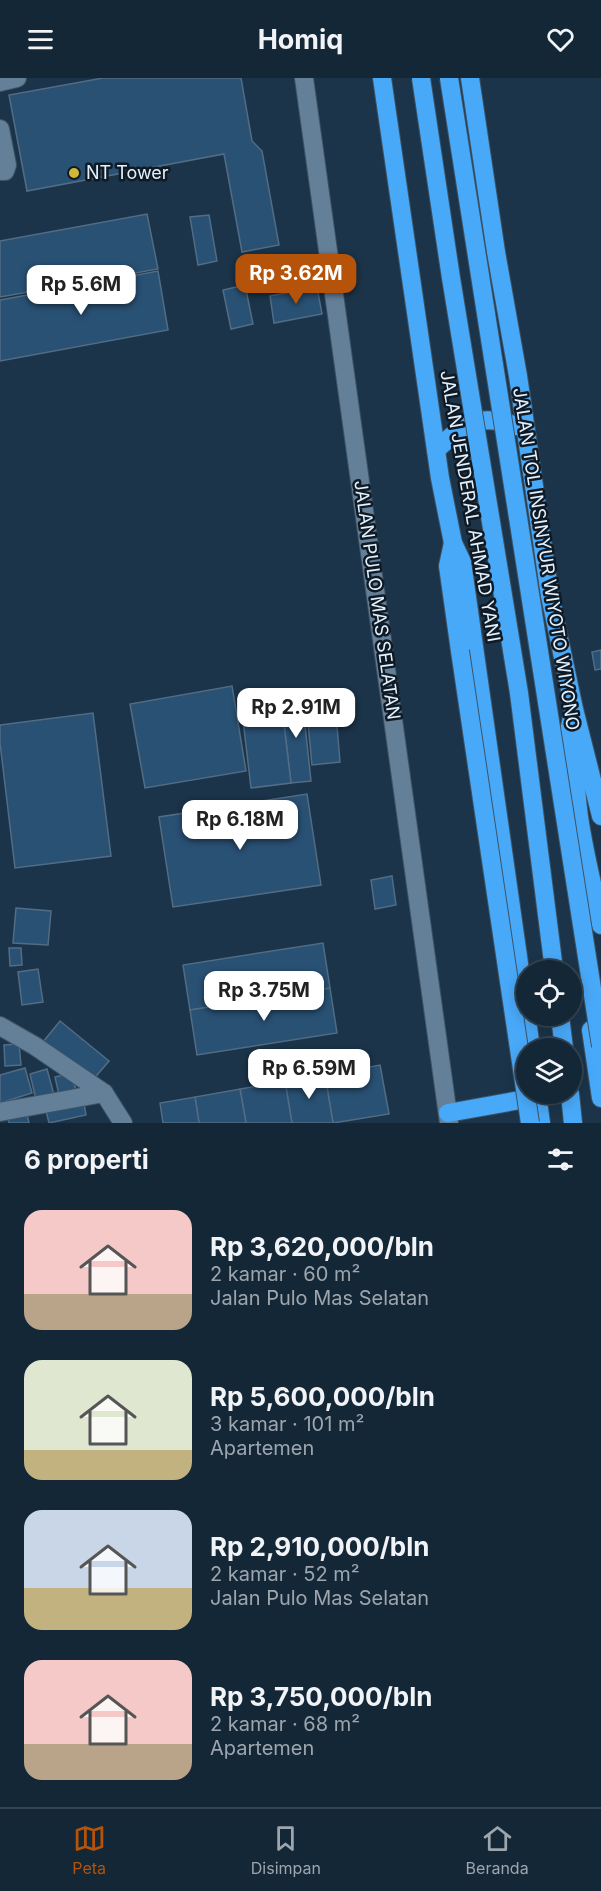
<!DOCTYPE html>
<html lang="id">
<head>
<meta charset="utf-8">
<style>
  body { margin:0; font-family:Inter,sans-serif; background:#1d2f3f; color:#f1f3f6; height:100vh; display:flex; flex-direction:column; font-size:22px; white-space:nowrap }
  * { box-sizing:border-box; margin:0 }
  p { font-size:20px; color:#9da5ad }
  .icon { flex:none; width:33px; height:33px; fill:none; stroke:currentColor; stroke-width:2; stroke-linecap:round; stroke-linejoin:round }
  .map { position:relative; height:1045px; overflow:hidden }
  .details { display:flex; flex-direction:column; background:#142737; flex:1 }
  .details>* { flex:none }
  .buttons { position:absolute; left:516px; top:882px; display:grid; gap:12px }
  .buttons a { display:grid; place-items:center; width:66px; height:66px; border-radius:50%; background:#142737; box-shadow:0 3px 15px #0003,0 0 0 2px #334452; font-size:30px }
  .price { position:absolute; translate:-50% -51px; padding:0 14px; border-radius:12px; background:#fff; color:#222; font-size:20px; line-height:39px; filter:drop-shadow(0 2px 3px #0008) }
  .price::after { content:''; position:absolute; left:50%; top:36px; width:18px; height:14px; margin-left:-9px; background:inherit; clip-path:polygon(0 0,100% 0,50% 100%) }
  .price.active { background:#b45309; color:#fff }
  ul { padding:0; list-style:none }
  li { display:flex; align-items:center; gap:18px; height:150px; padding:0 24px }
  li span { display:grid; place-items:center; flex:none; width:168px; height:120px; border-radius:18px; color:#555 }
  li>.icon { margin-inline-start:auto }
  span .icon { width:72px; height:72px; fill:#fffc; stroke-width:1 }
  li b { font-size:26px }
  h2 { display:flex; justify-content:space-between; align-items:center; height:72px; padding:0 24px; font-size:26px }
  header { display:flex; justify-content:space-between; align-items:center; height:78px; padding:0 24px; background:#142737; font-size:27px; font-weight:700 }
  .tab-bar { display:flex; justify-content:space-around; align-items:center; height:84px; border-top:2px solid #334452; background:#142737; font-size:16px; color:#9da5ad }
  .tab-bar a { display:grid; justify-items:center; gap:3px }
  .tab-bar .active { color:#b45309 }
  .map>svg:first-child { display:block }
</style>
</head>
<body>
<header><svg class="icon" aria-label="menu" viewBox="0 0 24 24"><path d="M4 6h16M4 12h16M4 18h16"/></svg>Homiq<svg class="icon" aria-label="heart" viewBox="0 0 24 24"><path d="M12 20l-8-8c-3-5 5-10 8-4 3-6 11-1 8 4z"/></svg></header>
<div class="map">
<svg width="601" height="1045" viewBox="0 0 601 1045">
  <rect width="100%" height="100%" fill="#1b3449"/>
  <g fill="#295174" stroke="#526c84" stroke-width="1.5">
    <path d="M 103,0 L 241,0 L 252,63 L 262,73 L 279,167 L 242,174 L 224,76 L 27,113 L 9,17 Z"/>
    <path d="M 147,136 L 158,191 L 0,219 L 0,163 Z"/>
    <path d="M 209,137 L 217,183 L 198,187 L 190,139 Z"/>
    <path d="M 158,193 L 168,252 L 0,283 L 0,222 Z"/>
    <path d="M 245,207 L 253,246 L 231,251 L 223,212 Z"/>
    <path d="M 317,209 L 322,236 L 274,245 L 270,218 Z"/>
    <path d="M 601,572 L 601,591 L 595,592 L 592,574 Z"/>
    <path d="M 232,608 L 246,693 L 145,710 L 130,626 Z"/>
    <path d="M 334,611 L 340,684 L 312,687 L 305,614 Z"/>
    <path d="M 302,618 L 311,703 L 291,705 L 281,621 Z"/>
    <path d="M 281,621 L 291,705 L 251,710 L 241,625 Z"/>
    <path d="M 93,635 L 111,778 L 15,790 L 0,665 L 0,647 Z"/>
    <path d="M 307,716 L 321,807 L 173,829 L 159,739 Z"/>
    <path d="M 392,798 L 396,827 L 375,831 L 371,802 Z"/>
    <path d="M 16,830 L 51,833 L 48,867 L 13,865 Z"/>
    <path d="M 323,865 L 330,910 L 190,932 L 183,887 Z"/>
    <path d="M 9,870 L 21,870 L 22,887 L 10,888 Z"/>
    <path d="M 38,891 L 43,924 L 22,927 L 18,894 Z"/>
    <path d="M 330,910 L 337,955 L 197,977 L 190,932 Z"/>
    <path d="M 60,943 L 109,983 L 92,1003 L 43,964 Z"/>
    <path d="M 19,966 L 21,987 L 5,988 L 4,967 Z"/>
    <path d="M 380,987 L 389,1036 L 333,1045 L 325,997 Z"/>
    <path d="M 25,990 L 32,1015 L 0,1025 L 0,997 Z"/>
    <path d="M 47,991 L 54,1017 L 36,1022 L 30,996 Z"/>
    <path d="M 71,995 L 76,1012 L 59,1017 L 55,999 Z"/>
    <path d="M 325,997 L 333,1045 L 292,1045 L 285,1003 Z"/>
    <path d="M 285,1003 L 292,1045 L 246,1045 L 240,1011 Z"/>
    <path d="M 240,1011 L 246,1045 L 199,1045 L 195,1019 Z"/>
    <path d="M 195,1019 L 199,1045 L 163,1045 L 160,1025 Z"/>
    <path d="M 83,1020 L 86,1037 L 49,1045 L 45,1029 Z"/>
    <path d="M 26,1032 L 29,1045 L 9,1045 L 7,1036 Z"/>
  </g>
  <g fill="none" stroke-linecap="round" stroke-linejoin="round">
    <g stroke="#3d5365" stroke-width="20">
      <g id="minor">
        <path d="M 304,0 L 449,1045"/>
        <path d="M 0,4 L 17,0"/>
        <path d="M 0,51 L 7,87 L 5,93 L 0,93"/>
        <path d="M 0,948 L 35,968 L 104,1015 L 123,1045"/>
        <path d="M 0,1034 L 104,1015"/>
      </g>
    </g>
    <g stroke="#3d5365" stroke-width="20">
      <g id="highway">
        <path d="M 382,0 L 440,400 L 453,465 L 462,484 L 531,970"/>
        <path d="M 470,0 L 496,174 L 518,298 L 550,518 L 574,631 L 601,738"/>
        <path d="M 436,372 C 464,346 478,334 516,348"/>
        <path d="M 453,465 L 448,488 L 460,573"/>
        <path d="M 578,663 C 569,724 589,787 601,847"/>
        <path d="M 559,699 L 573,635"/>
        <path d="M 560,938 L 564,970"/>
        <path d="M 591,952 L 601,1020"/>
        <path d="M 537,1016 L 541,1045"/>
        <path d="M 570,1016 L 573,1045"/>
        <path d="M 448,1035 L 537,1019"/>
      </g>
    </g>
    <use href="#minor" stroke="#647f98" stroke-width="18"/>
    <use href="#highway" stroke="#49a9f9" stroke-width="18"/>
    <g stroke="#3d5365" stroke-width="20" stroke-linecap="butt">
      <g id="highway-bridge">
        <path d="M 421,0 L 451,200 L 519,615 L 554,892"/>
        <path d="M 449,0 L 601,968"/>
        <path d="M 460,573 L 530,1045"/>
      </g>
    </g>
    <use href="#highway-bridge" stroke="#49a9f9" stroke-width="18"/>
  </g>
  <circle fill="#cfb837" stroke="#101a24" stroke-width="2" cx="74" cy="95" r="6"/>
  <g text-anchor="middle" stroke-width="5" stroke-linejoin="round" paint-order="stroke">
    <g font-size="18" fill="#e2f1ff" stroke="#101a24" text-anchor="start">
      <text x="86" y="101">NT Tower</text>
    </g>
    <g font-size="18" fill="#e2f1ff" stroke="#101a24">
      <text transform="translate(470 428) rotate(80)" y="6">JALAN JENDERAL AHMAD YANI</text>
      <text transform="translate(546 481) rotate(81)" y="6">JALAN TOL INSINYUR WIYOTO WIYONO</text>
      <text transform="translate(377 522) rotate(82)" y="6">JALAN PULO MAS SELATAN</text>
    </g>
  </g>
</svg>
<div class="buttons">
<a><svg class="icon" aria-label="locate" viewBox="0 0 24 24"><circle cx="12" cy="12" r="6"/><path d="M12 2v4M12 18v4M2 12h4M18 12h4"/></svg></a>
<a><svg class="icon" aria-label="layers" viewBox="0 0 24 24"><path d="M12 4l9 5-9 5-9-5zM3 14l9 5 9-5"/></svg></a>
</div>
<b class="price active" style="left:296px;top:227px">Rp 3.62M</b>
<b class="price" style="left:81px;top:238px">Rp 5.6M</b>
<b class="price" style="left:296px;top:661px">Rp 2.91M</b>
<b class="price" style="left:240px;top:773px">Rp 6.18M</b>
<b class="price" style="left:264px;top:944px">Rp 3.75M</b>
<b class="price" style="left:309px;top:1022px">Rp 6.59M</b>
</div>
<section class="details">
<h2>6 properti<svg class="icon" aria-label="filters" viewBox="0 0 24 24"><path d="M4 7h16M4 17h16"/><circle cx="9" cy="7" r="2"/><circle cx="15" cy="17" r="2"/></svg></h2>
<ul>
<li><span style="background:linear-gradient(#f6c9c9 70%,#b9a48a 0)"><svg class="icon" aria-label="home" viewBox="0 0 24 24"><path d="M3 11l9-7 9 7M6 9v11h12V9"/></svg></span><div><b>Rp 3,620,000/bln</b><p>2 kamar · 60 m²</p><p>Jalan Pulo Mas Selatan</p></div></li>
<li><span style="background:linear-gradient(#dfe7d0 75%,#c2b280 0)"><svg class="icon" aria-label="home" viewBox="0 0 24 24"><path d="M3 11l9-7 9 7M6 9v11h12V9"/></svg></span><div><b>Rp 5,600,000/bln</b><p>3 kamar · 101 m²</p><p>Apartemen</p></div></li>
<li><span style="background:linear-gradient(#c9d6e8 65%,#c2b280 0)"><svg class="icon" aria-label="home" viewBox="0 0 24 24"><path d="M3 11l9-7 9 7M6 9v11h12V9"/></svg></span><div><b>Rp 2,910,000/bln</b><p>2 kamar · 52 m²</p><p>Jalan Pulo Mas Selatan</p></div></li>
<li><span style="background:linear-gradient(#f6c9c9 70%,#b9a48a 0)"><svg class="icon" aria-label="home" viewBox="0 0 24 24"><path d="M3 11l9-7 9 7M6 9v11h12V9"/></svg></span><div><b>Rp 3,750,000/bln</b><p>2 kamar · 68 m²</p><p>Apartemen</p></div></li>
</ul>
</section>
<nav class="tab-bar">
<a class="active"><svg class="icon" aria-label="map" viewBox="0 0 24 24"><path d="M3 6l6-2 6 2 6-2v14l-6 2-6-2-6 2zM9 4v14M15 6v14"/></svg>Peta</a>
<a><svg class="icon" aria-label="saved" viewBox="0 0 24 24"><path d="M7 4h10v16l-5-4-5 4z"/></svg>Disimpan</a>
<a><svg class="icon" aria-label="home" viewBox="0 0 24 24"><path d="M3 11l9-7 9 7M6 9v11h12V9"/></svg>Beranda</a>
</nav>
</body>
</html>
